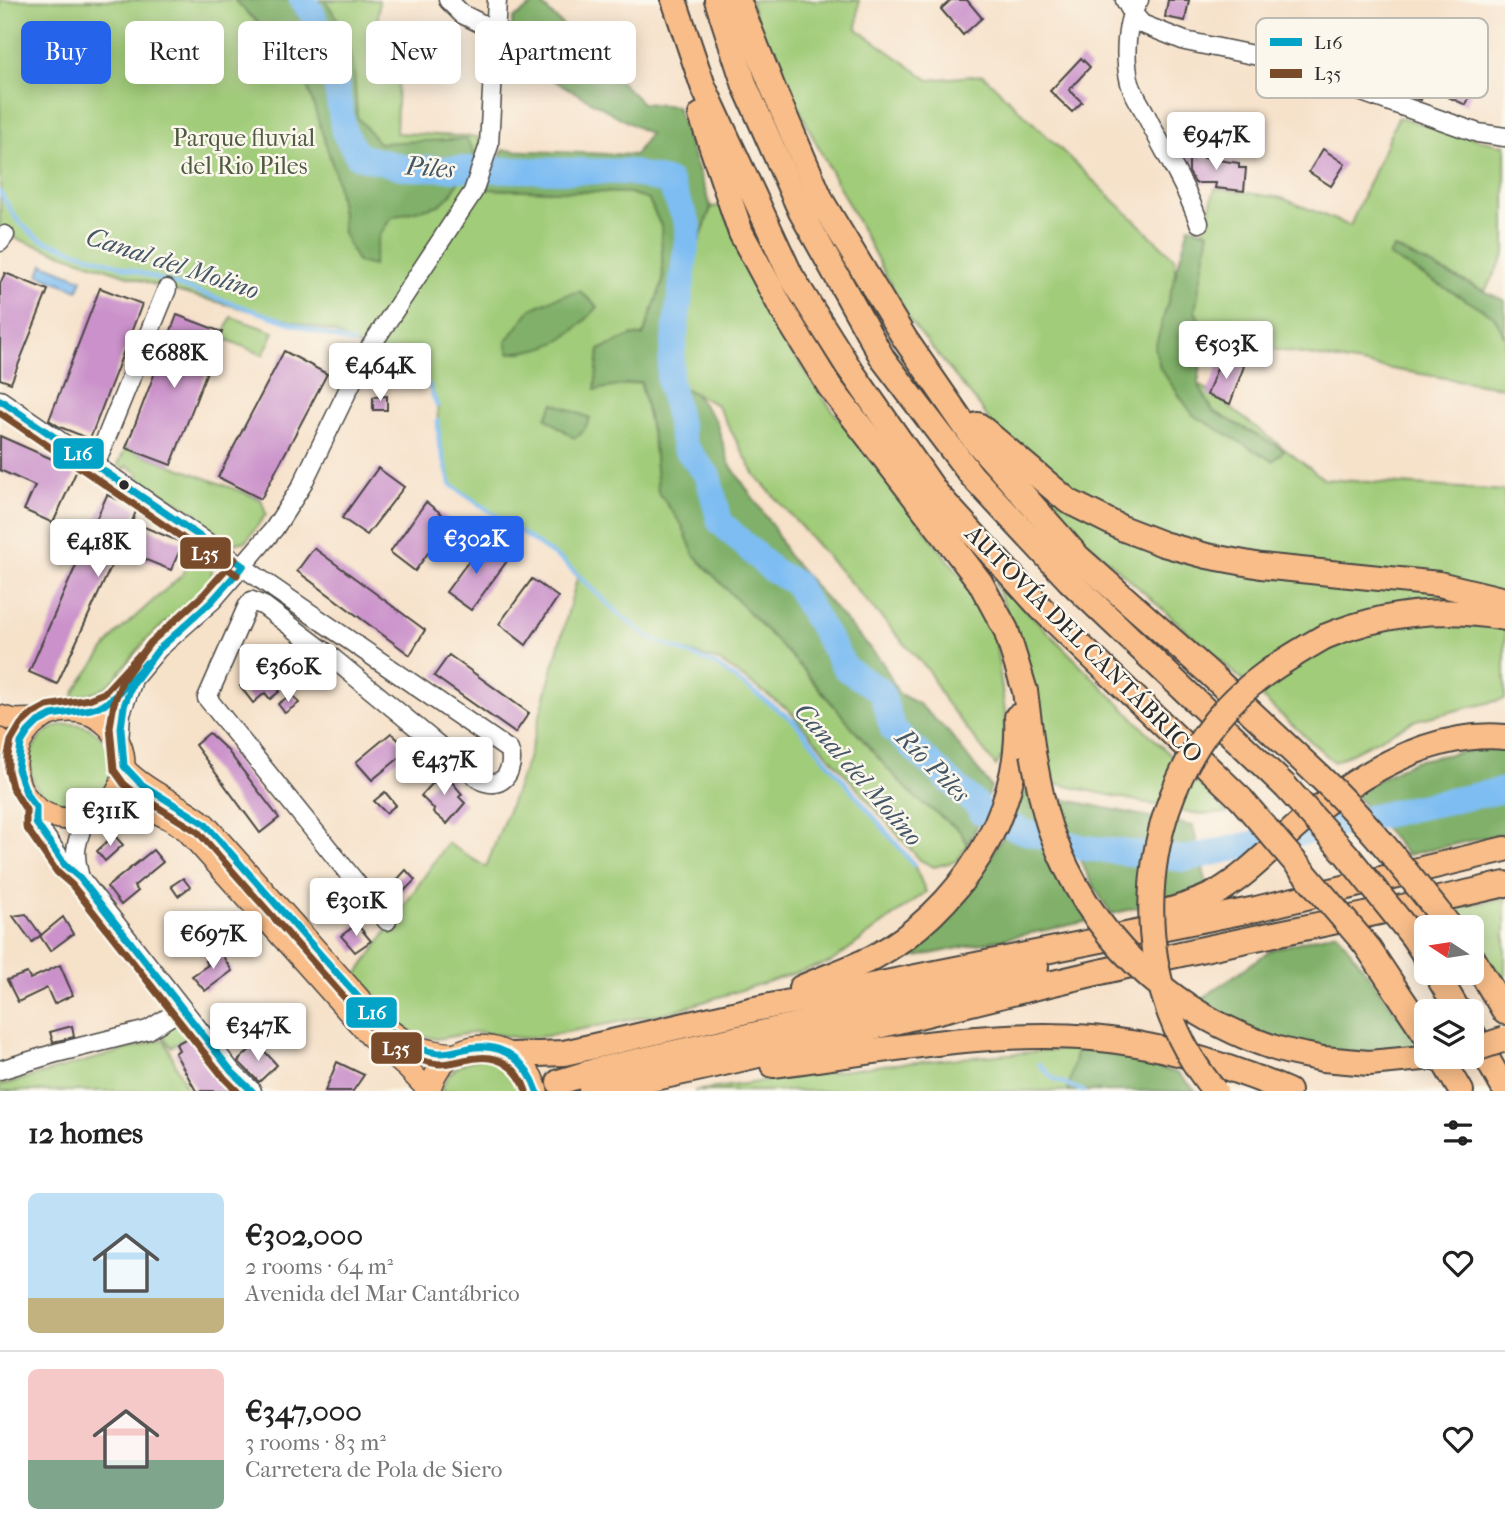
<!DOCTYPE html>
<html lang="en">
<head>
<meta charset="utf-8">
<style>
  body { margin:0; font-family:"IM FELL French Canon",serif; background:#f6f6f6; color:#222; height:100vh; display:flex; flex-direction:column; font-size:26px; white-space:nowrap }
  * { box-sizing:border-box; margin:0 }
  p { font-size:23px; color:#767676 }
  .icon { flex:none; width:38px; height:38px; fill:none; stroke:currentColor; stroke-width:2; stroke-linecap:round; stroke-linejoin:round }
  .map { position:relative; height:1091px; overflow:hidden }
  .side { display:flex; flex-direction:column; background:#fff; flex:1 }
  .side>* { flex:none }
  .hud { position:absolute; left:21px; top:21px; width:700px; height:63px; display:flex; gap:14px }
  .needle { width:46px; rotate:282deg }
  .buttons { position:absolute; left:1414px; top:915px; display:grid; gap:14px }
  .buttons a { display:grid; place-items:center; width:70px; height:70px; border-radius:10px; background:#fff; box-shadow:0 4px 18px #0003; font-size:35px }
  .price { position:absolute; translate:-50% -60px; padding:0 16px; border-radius:7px; background:#fff; color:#222; font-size:23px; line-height:46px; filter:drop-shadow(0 2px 4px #0008) }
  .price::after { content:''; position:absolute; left:50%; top:42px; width:21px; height:16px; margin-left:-10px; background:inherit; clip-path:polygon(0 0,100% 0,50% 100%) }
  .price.current { background:#2563eb; color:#fff }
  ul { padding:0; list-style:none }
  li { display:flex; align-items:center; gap:21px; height:175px; padding:0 28px }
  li+li { border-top:2px solid #e0e0e0 }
  li span { display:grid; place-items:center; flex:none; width:196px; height:140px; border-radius:10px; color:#555 }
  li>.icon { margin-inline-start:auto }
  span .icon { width:84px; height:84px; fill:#fffc; stroke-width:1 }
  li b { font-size:30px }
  h2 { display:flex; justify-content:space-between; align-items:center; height:84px; padding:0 28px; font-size:30px }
  .chip { padding:0 24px; border-radius:10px; background:#fff; box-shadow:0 4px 18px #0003; font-size:24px; line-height:63px }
  .chip.current { background:#2563eb; color:#fff }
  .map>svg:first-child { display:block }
</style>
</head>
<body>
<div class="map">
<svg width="1505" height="1091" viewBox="0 0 1505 1091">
  <rect width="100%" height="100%" fill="#fbf7ec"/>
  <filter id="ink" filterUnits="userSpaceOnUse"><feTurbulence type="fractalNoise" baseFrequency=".0143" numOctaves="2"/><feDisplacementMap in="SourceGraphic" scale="14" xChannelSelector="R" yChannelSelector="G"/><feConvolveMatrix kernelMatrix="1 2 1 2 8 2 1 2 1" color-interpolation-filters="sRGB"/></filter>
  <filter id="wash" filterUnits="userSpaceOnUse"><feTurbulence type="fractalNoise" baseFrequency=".00686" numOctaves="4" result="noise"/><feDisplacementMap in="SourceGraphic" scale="28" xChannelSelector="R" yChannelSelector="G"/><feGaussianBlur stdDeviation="1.57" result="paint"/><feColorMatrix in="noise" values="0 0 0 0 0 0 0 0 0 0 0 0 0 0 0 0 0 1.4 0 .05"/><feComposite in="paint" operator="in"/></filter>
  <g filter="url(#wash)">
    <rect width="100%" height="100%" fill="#f6e1c9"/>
    <g fill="#a1cc79" stroke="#667c52" stroke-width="2">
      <path d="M 0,0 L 379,0 L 378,19 L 373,46 L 398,78 L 396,133 L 479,137 L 487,189 L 631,193 L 649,200 L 661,226 L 663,281 L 639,347 L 639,375 L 654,445 L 658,492 L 682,525 L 694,555 L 801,667 L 887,768 L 916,798 L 959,830 L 968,844 L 957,861 L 934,867 L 920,860 L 789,710 L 719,661 L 682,650 L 716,665 L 794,721 L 914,865 L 926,892 L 831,962 L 674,1011 L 546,1036 L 521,1038 L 478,1032 L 436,1039 L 414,1033 L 403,1027 L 357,975 L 447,843 L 486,867 L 528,759 L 578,575 L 564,562 L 451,485 L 439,442 L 437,402 L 428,385 L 333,332 L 167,289 L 5,235 L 0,226 Z"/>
      <path d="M 750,0 L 859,0 L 857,29 L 929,80 L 983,75 L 1175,259 L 1174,365 L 1324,479 L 1505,491 L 1505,699 L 1416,720 L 1334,762 L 1037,497 L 982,409 L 910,321 L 816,143 L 757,21 Z"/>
      <path d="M 1398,117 L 1499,145 L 1505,144 L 1505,254 L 1485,291 L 1394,248 L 1389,256 L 1494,316 L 1505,337 L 1505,388 L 1188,335 L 1204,230 L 1215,188 L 1282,198 L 1350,226 Z"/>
      <path d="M 722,206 L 754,282 L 785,340 L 820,394 L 974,593 L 994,629 L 1005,712 L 1003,755 L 996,766 L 945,701 L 928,670 L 755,475 L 717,405 L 677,385 L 689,272 L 711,207 Z"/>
      <path d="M 231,317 L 274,332 L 263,355 L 223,338 Z"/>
      <path d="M 126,448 L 261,499 L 266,514 L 246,541 L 233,544 L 198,519 L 197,514 L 138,478 L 139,474 L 128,466 L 125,469 L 118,464 Z"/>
      <path d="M 192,553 L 206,561 L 212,569 L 211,582 L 145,641 L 111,683 L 98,691 L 73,698 L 75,690 L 116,634 L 182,575 Z"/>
      <path d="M 995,583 L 1004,588 L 1228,813 L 1198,814 L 1052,783 L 1038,716 L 1018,639 Z"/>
      <circle cx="71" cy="765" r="41"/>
      <path d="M 1505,899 L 1505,991 L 1472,941 L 1472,928 L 1462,927 L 1449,908 Z"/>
      <path d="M 177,1021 L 189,1037 L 171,1047 L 162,1034 Z"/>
      <path d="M 164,1039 L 188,1091 L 0,1091 L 0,1075 L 3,1085 Z"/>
      <path d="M 1077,1048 L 1068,1091 L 694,1091 L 883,1065 Z"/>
      <path d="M 483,1058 C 504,1060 518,1070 526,1091 L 441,1091 C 447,1070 462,1061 483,1058 Z"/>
    </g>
    <g fill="#80b069" stroke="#566e4a" stroke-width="2">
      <path d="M 234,0 L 325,0 L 346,32 L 354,69 L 357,117 L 379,143 L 467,139 L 475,153 L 450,196 L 439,205 L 392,217 L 379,236 L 373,266 L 357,262 L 343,233 L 341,208 L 335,173 L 300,63 Z"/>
      <path d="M 538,1 L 642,103 L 676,106 L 711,207 L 689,272 L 677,385 L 694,393 L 716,421 L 729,463 L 773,527 L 788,556 L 883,663 L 898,693 L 919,704 L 949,733 L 991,787 L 978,824 L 968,844 L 959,830 L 916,798 L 887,768 L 801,667 L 694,555 L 682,525 L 658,492 L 654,445 L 641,382 L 595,390 L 599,350 L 633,335 L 643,336 L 663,281 L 661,226 L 649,200 L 630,193 L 486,189 L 503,150 L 635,155 L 649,134 L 507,54 L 513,19 Z"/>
      <path d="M 1189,226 L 1209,232 L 1195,311 L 1206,332 L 1198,384 L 1213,411 L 1284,450 L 1273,461 L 1193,415 L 1160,368 L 1155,348 Z"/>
      <path d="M 1394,248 L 1505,301 L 1505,337 L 1494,316 L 1389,256 Z"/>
      <path d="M 580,291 L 598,307 C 568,339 554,350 509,353 L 506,342 L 531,309 L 555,298 Z"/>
      <path d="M 554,403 L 590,418 C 586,426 583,435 574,438 L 546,418 Z"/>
      <path d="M 1505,746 L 1505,833 L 1407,855 L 1353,793 L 1414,761 L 1487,747 Z"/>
      <path d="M 1030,793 L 1089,921 L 892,962 L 889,956 L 972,886 L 1005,833 L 1018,794 Z"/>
      <path d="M 1057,798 L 1193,826 L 1207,885 L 1183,895 L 1112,914 C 1084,877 1072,842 1057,798 Z"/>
      <path d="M 1337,932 L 1419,1044 L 1419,1052 C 1365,1054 1305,1054 1255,1031 C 1235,1022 1216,1011 1197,1002 L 1271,950 Z"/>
      <path d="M 1077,1048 L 1111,1052 L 1179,1074 L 1196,1091 L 1068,1091 Z"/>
    </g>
    <path fill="#7ebdf2" stroke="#54748e" stroke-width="2" d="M 43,264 L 82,279 L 78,290 L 39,275 Z"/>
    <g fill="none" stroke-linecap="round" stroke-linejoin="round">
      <g stroke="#7ebdf2" stroke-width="4.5">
        <path d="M 0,192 C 11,212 22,229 42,240 L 354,344"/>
        <path d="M 379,358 L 429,385 L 437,406"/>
        <path d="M 438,421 L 439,442 L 451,485 L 564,562 L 620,615 L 650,638 L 716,665 L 794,721 L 914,865"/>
        <path d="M 1039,1064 L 1054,1079 L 1083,1091"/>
      </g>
      <path stroke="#7ebdf2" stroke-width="26" d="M 302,0 L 312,13 L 334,71 L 344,132 L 358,156 L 407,168 L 628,172 L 669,182 L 689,226 L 669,379 L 684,446 L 708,476 L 720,522 L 772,570 L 795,583 L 846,669 L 881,691 L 893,730 L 979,807 L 981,812 L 1022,831 L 1085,848 L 1185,859 L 1414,808 L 1505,790"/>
    </g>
    <g id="blocks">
      <g fill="#ca91ca">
        <path d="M 951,0 L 967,0 L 982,18 L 963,35 L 941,9 Z"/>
        <path d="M 1168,0 L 1189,0 L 1185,21 L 1165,17 Z"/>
        <path d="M 1081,58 L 1090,67 L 1069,90 L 1082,102 L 1072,112 L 1050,91 Z"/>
        <path d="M 1400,66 L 1430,76 L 1421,100 L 1387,89 L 1392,68 L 1399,70 Z"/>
        <path d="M 1453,85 L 1471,93 L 1466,105 L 1448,97 Z"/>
        <path d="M 1323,149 L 1345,164 L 1331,186 L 1309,172 Z"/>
        <path d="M 1189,150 L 1203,150 L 1203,158 L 1239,163 L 1239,168 L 1246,168 L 1244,191 L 1215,188 L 1216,183 L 1195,183 L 1189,172 Z"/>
        <path d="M 5,273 L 48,290 L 11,383 L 0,379 L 0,284 Z"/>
        <path d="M 100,288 L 142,304 L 90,439 L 60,427 L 49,420 Z"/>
        <path d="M 177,315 L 222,332 L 171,465 L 126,448 Z"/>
        <path d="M 284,351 L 327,374 L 261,499 L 218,477 Z"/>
        <path d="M 1221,358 L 1244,366 L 1230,404 L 1207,395 Z"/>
        <path d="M 387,396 L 387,410 L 373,410 L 373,397 Z"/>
        <path d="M 0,436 L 77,470 L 53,523 L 24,510 L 35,486 L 0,470 Z"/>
        <path d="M 378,468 L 404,487 L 367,535 L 342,518 Z"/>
        <path d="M 107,495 L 137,508 L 132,522 L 183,543 L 171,570 L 119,549 L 57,684 L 29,672 Z"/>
        <path d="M 426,502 L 451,521 L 415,571 L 390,552 Z"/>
        <path d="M 482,543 L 507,561 L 471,610 L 446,592 Z"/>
        <path d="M 314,548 L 425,630 L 410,655 L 297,571 Z"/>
        <path d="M 532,579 L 558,597 L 526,645 L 499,624 Z"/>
        <path d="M 449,655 L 529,713 L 515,733 L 434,676 Z"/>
        <path d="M 264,671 L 280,691 L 270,699 L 265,693 L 253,703 L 240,686 Z"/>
        <path d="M 292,694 L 299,703 L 285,713 L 278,704 Z"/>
        <path d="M 209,733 L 227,750 L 279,818 L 260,833 L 195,745 Z"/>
        <path d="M 391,733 L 409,750 L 372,780 L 356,762 Z"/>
        <path d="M 445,770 L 454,778 L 451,781 L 462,794 L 459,797 L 465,803 L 447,824 L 433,812 L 434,809 L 421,796 Z"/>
        <path d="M 385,792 L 396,805 L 386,813 L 374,801 Z"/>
        <path d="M 114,835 L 123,845 L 105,861 L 97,851 Z"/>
        <path d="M 153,850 L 163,862 L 134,886 L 138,891 L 121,905 L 107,887 Z"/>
        <path d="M 406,870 L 415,880 L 403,892 L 394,883 Z"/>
        <path d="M 183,878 L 190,887 L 178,896 L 171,886 Z"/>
        <path d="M 26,914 L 41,935 L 32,942 L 13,916 Z"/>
        <path d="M 63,917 L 73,934 L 50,951 L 40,936 Z"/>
        <path d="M 357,924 L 371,941 L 355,952 L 341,936 Z"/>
        <path d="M 219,950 L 232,971 L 205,991 L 192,976 L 208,965 L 205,961 Z"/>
        <path d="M 60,965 L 73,995 L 54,1004 L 47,988 L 18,1002 L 7,980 L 27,973 L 30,979 Z"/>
        <path d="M 72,1026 L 74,1037 L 53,1042 L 50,1032 Z"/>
        <path d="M 189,1037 L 200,1050 L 231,1091 L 196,1091 L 175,1053 L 179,1050 L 176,1044 Z"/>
        <path d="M 257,1043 L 277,1065 L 259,1082 L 238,1061 Z"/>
        <path d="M 337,1062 L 364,1075 L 353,1091 L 325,1091 Z"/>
      </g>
    </g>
  </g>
  <g filter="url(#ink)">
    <use href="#blocks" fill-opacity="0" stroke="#494643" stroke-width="2"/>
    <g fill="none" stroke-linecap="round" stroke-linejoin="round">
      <g stroke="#494643" stroke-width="21">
        <g id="minor">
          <path d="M 448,0 L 462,14 L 496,31"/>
          <path d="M 1125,0 L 1131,11 L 1142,24 L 1185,41 L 1263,57 L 1478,133 L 1505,137"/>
          <path d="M 1139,0 C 1125,20 1124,59 1130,83 C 1133,94 1142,106 1147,117 C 1164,152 1186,185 1199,223"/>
          <path d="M 0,242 L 5,235"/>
          <path d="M 0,400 L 509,750 C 514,761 509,782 494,783 C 490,784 486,782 482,781 L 329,655 L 264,606 L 252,601 L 247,607 L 207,698 L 387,921"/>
          <path d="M 98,458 L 167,289"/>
          <path d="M 81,712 L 104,705 L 133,679 L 158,649 L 213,600 L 274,529 L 301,487 L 365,355 L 473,192 L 489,145 L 497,0"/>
          <path d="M 119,743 L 121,713 L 132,683"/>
          <path d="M 36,807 L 36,823 L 65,865 L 80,878 L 232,1072 L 252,1091"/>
          <path d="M 80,878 C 72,848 77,845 85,817"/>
          <path d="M 0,1070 L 56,1053 L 148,1030 L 182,1009"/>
        </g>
      </g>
      <g stroke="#494643" stroke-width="24">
        <g id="major">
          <circle cx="70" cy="765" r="54"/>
          <path d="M 0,716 L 14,720 L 42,719"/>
          <path d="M 0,739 L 17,757"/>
          <path d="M 124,768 C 147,792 179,803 205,824 L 381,1023 C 408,1046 420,1051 455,1054"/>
          <path d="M 108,804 C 138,804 164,812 187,831 L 370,1036 L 407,1068 L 429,1091"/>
          <path d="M 429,1091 C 433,1080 436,1070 445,1062 C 476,1030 528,1051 537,1091"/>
        </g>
      </g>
      <g stroke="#494643" stroke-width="28">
        <g id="highway">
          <path d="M 674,0 L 703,86 L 791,276 L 849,368 L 937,494 L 1041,608 L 1241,799"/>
          <path d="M 717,0 L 745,86 L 801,212 L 883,359 L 972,476 L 1069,580 L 1285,786"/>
          <path d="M 738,0 L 772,86 L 822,202 L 905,339 L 974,439 L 1078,557 L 1208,672 L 1319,776"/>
          <path d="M 701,115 L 741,233 L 783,311 L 830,387 L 980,582 L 1006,630 L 1025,691 L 1033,753"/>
          <path d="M 978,425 L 1068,501 L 1124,529 L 1163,544 L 1207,556 L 1261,566 L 1439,584 L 1505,600"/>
          <path d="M 1324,637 C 1382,613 1443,606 1505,618"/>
          <path d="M 1156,914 C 1176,909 1197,903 1216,893 C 1254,871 1281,837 1315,811 C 1368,769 1435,731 1505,737"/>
          <path d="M 1413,937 L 1426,957"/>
          <path d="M 1366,945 L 1426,1035"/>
          <path d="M 1472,957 L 1505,1012"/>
          <path d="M 1436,973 L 1459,1012"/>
          <path d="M 801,988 C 825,977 851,969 874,957 C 958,912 1022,814 1017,717"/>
          <path d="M 1472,1032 L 1505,1090"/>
          <path d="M 513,1055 L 564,1053 L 755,1009 L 1256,909 L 1505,849"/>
          <path d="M 1441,1057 L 1461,1091"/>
          <path d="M 1323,1059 L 1369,1063 L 1434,1057"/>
          <path d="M 773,1065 C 875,1052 991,1029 1092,1038 C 1161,1044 1225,1064 1288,1091"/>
          <path d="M 559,1082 L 598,1070 L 960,988 L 1036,967"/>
          <path d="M 591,1091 C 769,1057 945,1007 1122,967 C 1249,938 1378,914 1505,884"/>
        </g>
      </g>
      <use href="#minor" stroke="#fff" stroke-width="18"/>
      <use href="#major" stroke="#f8bd89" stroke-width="21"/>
      <use href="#highway" stroke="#f8bd89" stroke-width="24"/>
      <g stroke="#494643" stroke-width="28" stroke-linecap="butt">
        <g id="highway-bridge">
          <path d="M 1033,753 C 1038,779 1042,806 1051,831 C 1089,935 1167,1011 1272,1047 C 1288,1053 1306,1055 1323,1059"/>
          <path d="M 1319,776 C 1368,822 1409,875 1451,928"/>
          <path d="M 1285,786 L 1347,855 L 1413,937"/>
          <path d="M 1241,799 L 1366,945"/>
          <path d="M 1472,1050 L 1505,1039"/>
          <path d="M 1215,1091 C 1128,988 1132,825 1215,721 C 1244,684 1284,660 1324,637"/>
        </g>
      </g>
      <use href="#highway-bridge" stroke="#f8bd89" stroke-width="24"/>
      <g stroke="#fbf7ec" stroke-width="12">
        <g id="bus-1">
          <path d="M 0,400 L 243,566"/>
          <path d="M 243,566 L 211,602 L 158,650 L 132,685 L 124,706 L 121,728 L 124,766 L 141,784 L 205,824 L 381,1023 C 398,1037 416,1051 438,1053 C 452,1054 463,1048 476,1047 C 506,1044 528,1064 537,1091"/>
          <path d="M 146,663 L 121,691 L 104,705 L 91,709 L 52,715 L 38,722 L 28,732 L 21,743 L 18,769 L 27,795 L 36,807 L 36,823 L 65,865 L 80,878 L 232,1072 L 252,1091"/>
        </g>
      </g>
      <g stroke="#fbf7ec" stroke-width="12">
        <g id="bus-2">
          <path d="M 0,413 L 237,575"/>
          <path d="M 235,559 L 204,594 L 150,643 L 122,681 L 114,703 L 110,727 L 114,770 L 124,784 L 135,793 L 198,832 L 373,1030 C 392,1047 414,1062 439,1064 C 453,1064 464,1059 477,1058 C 500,1055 519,1069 526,1091"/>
          <path d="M 138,656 L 104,693 L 89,699 L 47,706 L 32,714 L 21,724 L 11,741 L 8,755 L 8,771 L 12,787 L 26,810 L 26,827 L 57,872 L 72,885 L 224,1078 L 237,1091"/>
        </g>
      </g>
      <use href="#bus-1" stroke="#02a3c6" stroke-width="7"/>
      <use href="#bus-2" stroke="#7a4b2a" stroke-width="7"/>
    </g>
  </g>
  <circle fill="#2b2b2b" stroke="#fbf7ec" stroke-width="2.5" cx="124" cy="485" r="6"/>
  <g text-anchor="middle" stroke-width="5" stroke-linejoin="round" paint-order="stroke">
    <g font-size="24" fill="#4e5b42" stroke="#fbf7ec">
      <text x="244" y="146">Parque fluvial<tspan x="244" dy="28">del Rio Piles</tspan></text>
    </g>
    <g font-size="24" fill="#2b2b2b" stroke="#fbf7ec">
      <text transform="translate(1084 644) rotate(45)" y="8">AUTOVÍA DEL CANTÁBRICO</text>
    </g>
    <g font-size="26" font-style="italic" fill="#445767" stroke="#fbf7ec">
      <text transform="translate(430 167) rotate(4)" y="9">Piles</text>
      <text transform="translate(173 263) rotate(18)" y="9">Canal del Molino</text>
      <text transform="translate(933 765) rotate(45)" y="9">Río Piles</text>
      <text transform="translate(859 774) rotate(49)" y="9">Canal del Molino</text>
    </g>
  </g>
  <rect x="1256" y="18" width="232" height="80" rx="10" fill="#fbf7ec" stroke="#bdbab2" stroke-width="2"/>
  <rect x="1270" y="38" width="32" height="8" fill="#02a3c6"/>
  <rect x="1270" y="69" width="32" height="9" fill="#7a4b2a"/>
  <g font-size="19" fill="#2b2b2b">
    <text x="1314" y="49">L16</text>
    <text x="1314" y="80">L35</text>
  </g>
  <g stroke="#fbf7ec" stroke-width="2.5">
    <rect x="52" y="437" width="53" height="33" rx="7" fill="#02a3c6"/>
    <rect x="179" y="536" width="53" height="34" rx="7" fill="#7a4b2a"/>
    <rect x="345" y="996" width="53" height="33" rx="7" fill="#02a3c6"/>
    <rect x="370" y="1031" width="53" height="34" rx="7" fill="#7a4b2a"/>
  </g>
  <g font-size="19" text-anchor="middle" font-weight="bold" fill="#fff">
    <text x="78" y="460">L16</text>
    <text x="205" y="560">L35</text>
    <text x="372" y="1019">L16</text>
    <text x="396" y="1055">L35</text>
  </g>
</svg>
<div class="buttons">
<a><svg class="needle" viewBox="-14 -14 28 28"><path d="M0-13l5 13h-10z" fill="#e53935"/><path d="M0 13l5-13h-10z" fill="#767676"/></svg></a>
<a><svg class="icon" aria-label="layers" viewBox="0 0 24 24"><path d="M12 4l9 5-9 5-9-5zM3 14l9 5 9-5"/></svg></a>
</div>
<b class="price" style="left:1216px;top:172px">€947K</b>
<b class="price" style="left:1226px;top:381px">€503K</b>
<b class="price" style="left:174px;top:390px">€688K</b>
<b class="price" style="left:380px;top:403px">€464K</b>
<b class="price current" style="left:476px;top:576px">€302K</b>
<b class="price" style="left:98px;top:579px">€418K</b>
<b class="price" style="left:288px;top:704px">€360K</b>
<b class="price" style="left:444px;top:797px">€437K</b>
<b class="price" style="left:110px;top:848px">€311K</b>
<b class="price" style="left:356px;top:938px">€301K</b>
<b class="price" style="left:213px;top:971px">€697K</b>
<b class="price" style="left:258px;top:1063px">€347K</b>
<div class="hud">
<a class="chip current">Buy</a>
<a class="chip">Rent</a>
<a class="chip">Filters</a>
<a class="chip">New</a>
<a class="chip">Apartment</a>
</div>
</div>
<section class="side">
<h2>12 homes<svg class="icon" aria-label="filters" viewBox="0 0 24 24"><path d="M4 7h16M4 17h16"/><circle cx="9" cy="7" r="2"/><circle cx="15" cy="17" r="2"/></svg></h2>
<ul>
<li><span style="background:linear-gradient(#bfe0f5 75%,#c2b280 0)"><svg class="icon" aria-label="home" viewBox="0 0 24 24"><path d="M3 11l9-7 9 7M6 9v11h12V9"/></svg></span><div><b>€302,000</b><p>2 rooms · 64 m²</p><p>Avenida del Mar Cantábrico</p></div><svg class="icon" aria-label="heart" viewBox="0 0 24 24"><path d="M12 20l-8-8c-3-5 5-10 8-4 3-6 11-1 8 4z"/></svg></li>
<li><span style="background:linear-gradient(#f6c9c9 65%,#7fa58c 0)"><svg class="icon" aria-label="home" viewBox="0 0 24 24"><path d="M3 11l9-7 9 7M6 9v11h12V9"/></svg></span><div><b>€347,000</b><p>3 rooms · 83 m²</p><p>Carretera de Pola de Siero</p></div><svg class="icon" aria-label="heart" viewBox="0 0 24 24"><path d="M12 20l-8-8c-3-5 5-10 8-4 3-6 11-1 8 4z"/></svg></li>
</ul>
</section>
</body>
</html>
